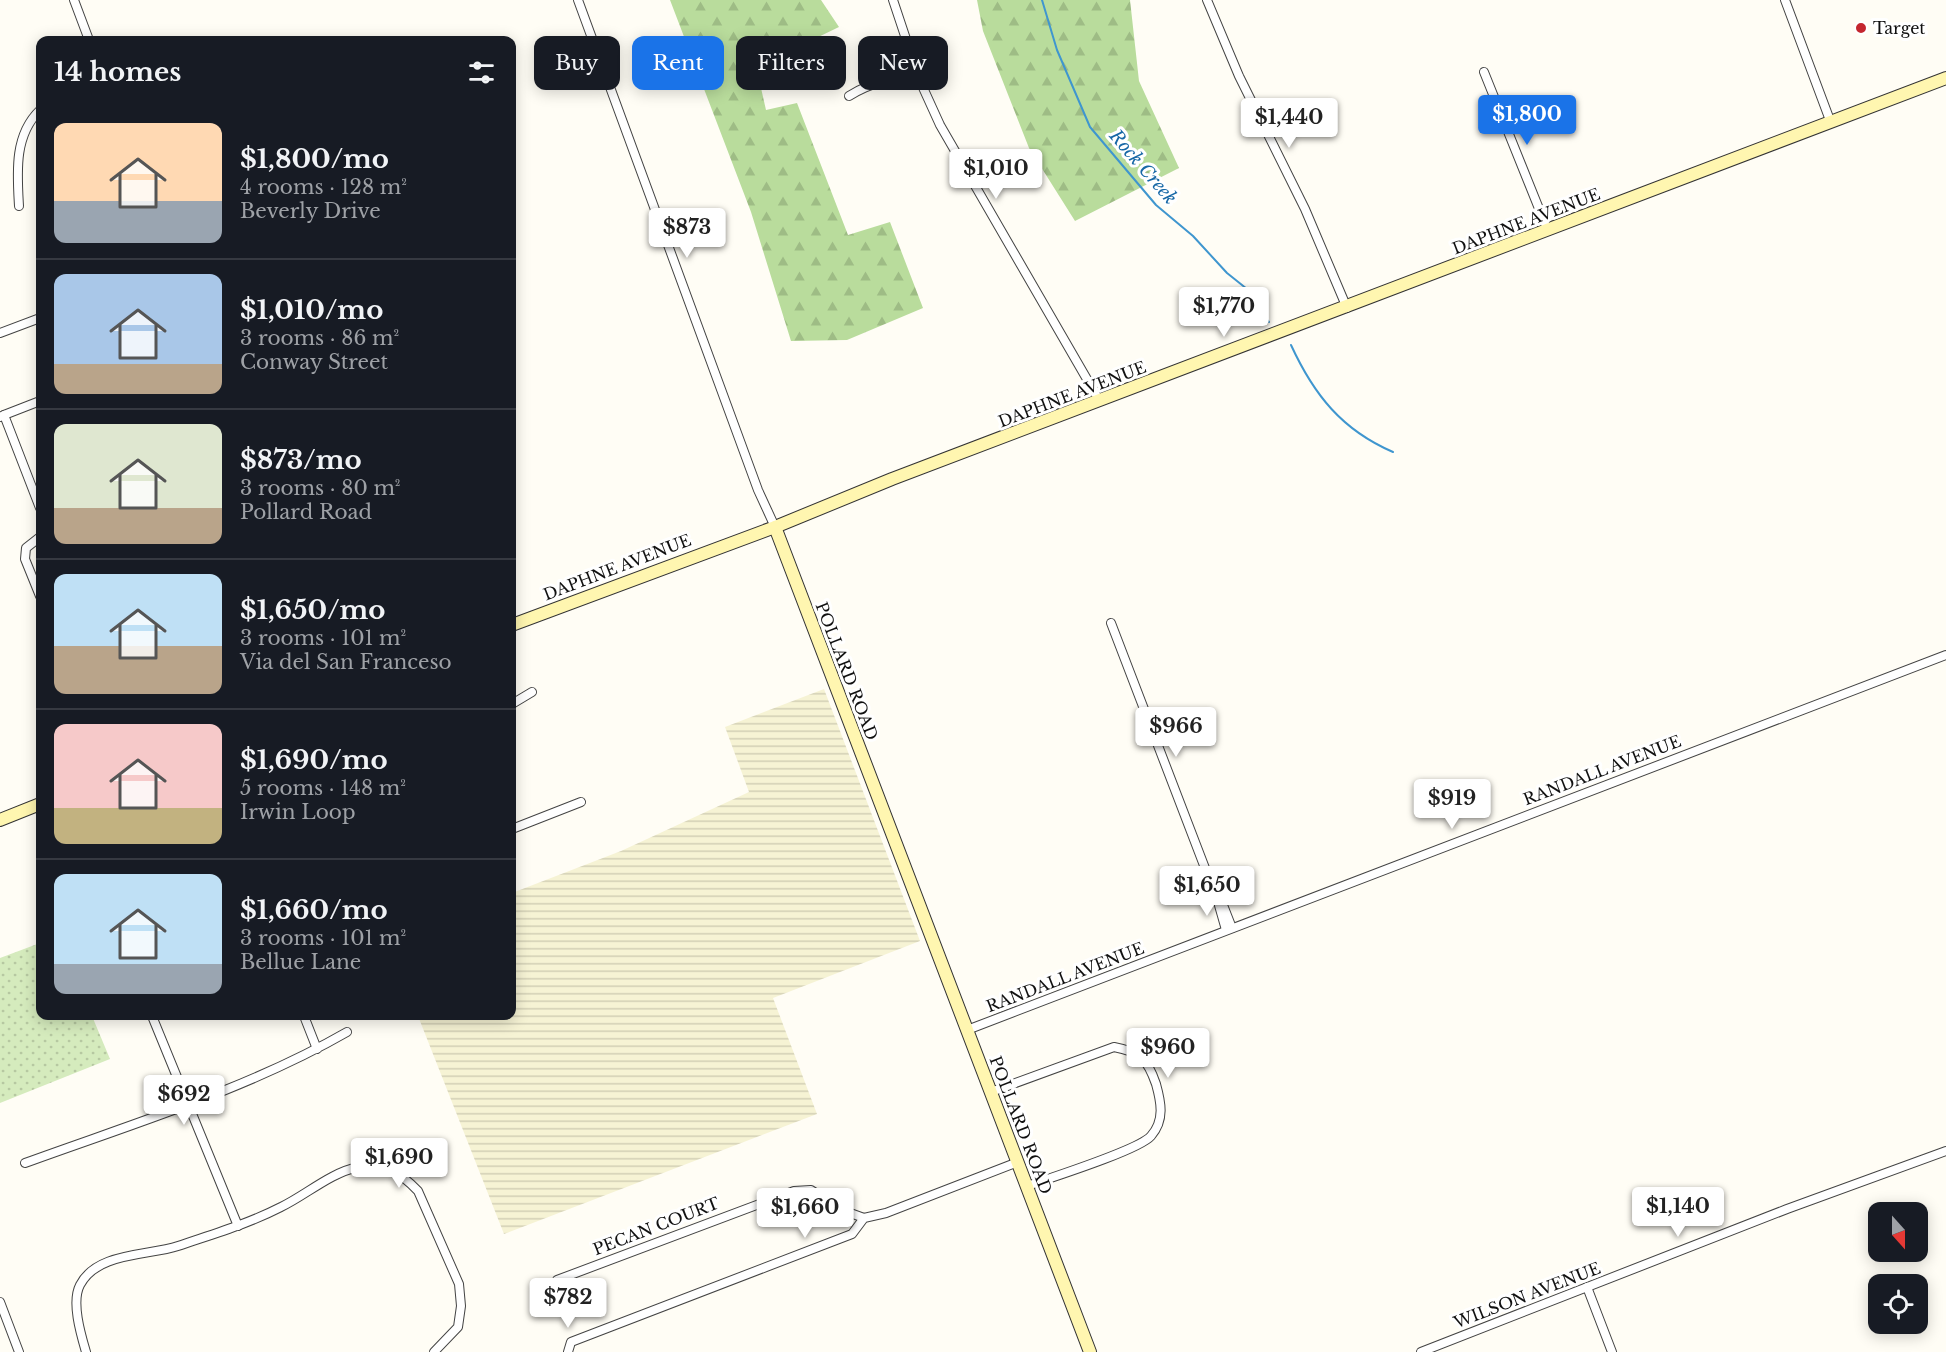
<!DOCTYPE html>
<html lang="en">
<head>
<meta charset="utf-8">
<style>
  body { margin:0; font-family:"Libre Baskerville",serif; background:#20242c; color:#f1f3f6; height:100vh; display:flex; flex-direction:column; font-size:22px; white-space:nowrap }
  * { box-sizing:border-box; margin:0 }
  p { font-size:20px; color:#9ea1a6 }
  .icon { flex:none; width:33px; height:33px; fill:none; stroke:currentColor; stroke-width:2; stroke-linecap:round; stroke-linejoin:round }
  .map { position:relative; flex:1; overflow:hidden }
  .panel { position:absolute; left:36px; top:36px; width:480px; height:984px; display:flex; flex-direction:column; background:#171b24; border-radius:12px; box-shadow:0 3px 15px #0003 }
  .panel>* { flex:none }
  .guide { position:absolute; left:534px; top:36px; width:570px; height:54px; display:flex; gap:12px }
  .needle { width:39px; rotate:159deg }
  .controls { position:absolute; left:1868px; top:1202px; display:grid; gap:12px }
  .controls a { display:grid; place-items:center; width:60px; height:60px; border-radius:12px; background:#171b24; box-shadow:0 3px 15px #0003; font-size:30px }
  .price { position:absolute; translate:-50% -51px; padding:0 14px; border-radius:6px; background:#fff; color:#222; font-size:20px; line-height:39px; filter:drop-shadow(0 2px 3px #0008) }
  .price::after { content:''; position:absolute; left:50%; top:36px; width:18px; height:14px; margin-left:-9px; background:inherit; clip-path:polygon(0 0,100% 0,50% 100%) }
  .price.on { background:#1a73e8; color:#fff }
  ul { padding:0; list-style:none }
  li { display:flex; align-items:center; gap:18px; height:150px; padding:0 18px }
  li+li { border-top:2px solid #363941 }
  li span { display:grid; place-items:center; flex:none; width:168px; height:120px; border-radius:12px; color:#555 }
  li>.icon { margin-inline-start:auto }
  span .icon { width:72px; height:72px; fill:#fffc; stroke-width:1 }
  li b { font-size:26px }
  h2 { display:flex; justify-content:space-between; align-items:center; height:72px; padding:0 18px; font-size:26px }
  .tag { padding:0 21px; border-radius:12px; background:#171b24; box-shadow:0 3px 15px #0003; font-size:21px; line-height:54px }
  .tag.on { background:#1a73e8; color:#fff }
  .map>svg:first-child { display:block }
</style>
</head>
<body>
<div class="map">
<svg width="1946" height="1352" viewBox="0 0 1946 1352">
  <defs>
    <pattern id="farmland-rules" width="6" height="5" patternUnits="userSpaceOnUse" patternTransform="scale(1.5)"><rect width="6" height="5" fill="#f6f3d4"/><path d="M0 2.5h6" fill="none" stroke="#d2cfb5"/></pattern>
    <pattern id="grass-dots" width="8" height="8" patternUnits="userSpaceOnUse" patternTransform="scale(1.5)"><rect width="8" height="8" fill="#d5ebbd"/><path d="M2 2h.1M6 6h.1" fill="none" stroke="#b6c8a1" stroke-width="1.8" stroke-linecap="round"/></pattern>
    <pattern id="forest-firs" width="22" height="20" patternUnits="userSpaceOnUse" patternTransform="scale(1.5)"><rect width="22" height="20" fill="#b9dc9c"/><path d="M5 1l3.5 6h-7zM16 11l3.5 6h-7z" fill="#9ebc85"/></pattern>
  </defs>
  <rect width="100%" height="100%" fill="#fffdf5"/>
  <path fill="url(#farmland-rules)" d="M 824,689 L 920,941 L 773,998 L 817,1114 L 504,1234 L 418,1016 L 512,1016 L 512,893 L 621,851 L 749,792 L 725,727 Z"/>
  <path fill="url(#grass-dots)" d="M 40,943 L 40,1016 L 92,1016 L 110,1059 L 0,1103 L 0,958 Z"/>
  <g fill="url(#forest-firs)">
    <path d="M 670,0 L 821,0 L 839,27 L 781,55 L 761,88 L 766,110 L 797,103 L 848,235 L 890,222 L 923,308 L 847,340 L 791,341 L 751,212 Z"/>
    <path d="M 977,0 L 1130,0 L 1139,81 L 1179,168 L 1075,221 L 1029,148 L 983,31 Z"/>
  </g>
  <g fill="none" stroke-linecap="round" stroke-linejoin="round">
    <g stroke="#3f96cf" stroke-width="2">
      <path d="M 1042,0 L 1057,50 L 1090,127 L 1156,205 L 1193,236 L 1227,273 L 1247,289 L 1269,322"/>
      <path d="M 1291,345 C 1314,395 1342,430 1393,452"/>
    </g>
    <g stroke="#444" stroke-width="10">
      <g id="street">
        <path d="M 74,0 L 89,40"/>
        <path d="M 578,0 L 758,490 L 775,527"/>
        <path d="M 893,0 L 920,81 L 940,125 L 1099,400"/>
        <path d="M 1207,0 L 1239,76 L 1305,209 L 1347,308"/>
        <path d="M 1785,0 L 1831,123"/>
        <path d="M 930,59 L 937,65 L 931,73 L 917,70 Z"/>
        <path d="M 1484,72 L 1548,231"/>
        <path d="M 849,96 C 873,81 892,78 920,81"/>
        <path d="M 19,206 C 17,172 14,135 40,110"/>
        <path d="M 0,333 L 40,318"/>
        <path d="M 4,415 L 40,401"/>
        <path d="M 0,417 L 4,415 L 40,508"/>
        <path d="M 40,537 L 26,548 L 25,559 L 40,596"/>
        <path d="M 1111,623 L 1218,902 L 1226,930"/>
        <path d="M 512,704 L 532,692"/>
        <path d="M 512,829 L 581,802"/>
        <path d="M 1219,902 L 1223,905 L 1232,928"/>
        <path d="M 152,1016 L 238,1226"/>
        <path d="M 304,1016 L 317,1049"/>
        <path d="M 967,1030 L 1946,655"/>
        <path d="M 991,1092 L 1114,1047 C 1140,1052 1147,1058 1156,1084 C 1161,1102 1165,1120 1151,1136 C 1139,1150 1050,1178 1027,1186"/>
        <path d="M 25,1163 C 132,1124 248,1089 347,1032"/>
        <path d="M 392,1169 L 398,1156"/>
        <path d="M 557,1280 L 794,1191 L 811,1190 L 842,1210 L 864,1218"/>
        <path d="M 1587,1287 L 1612,1352"/>
        <path d="M 0,1302 L 19,1352"/>
        <path d="M 86,1352 C 81,1335 71,1302 80,1285 C 97,1252 148,1256 178,1246 C 213,1234 248,1224 281,1207 C 306,1195 330,1173 358,1167 C 383,1162 401,1173 418,1191 L 459,1284 L 461,1306 L 458,1327 L 434,1352"/>
        <path d="M 568,1352 L 571,1342 L 852,1234 L 864,1218 L 886,1213 L 1018,1162"/>
        <path d="M 1421,1352 L 1787,1209 L 1946,1151"/>
      </g>
    </g>
    <g stroke="#333" stroke-width="14">
      <g id="secondary">
        <path d="M 775,527 L 1090,1352"/>
        <path d="M 512,625 L 775,527 L 892,479 L 1946,78"/>
        <path d="M 0,820 L 40,804"/>
      </g>
    </g>
    <use href="#street" stroke="#fff" stroke-width="8"/>
    <use href="#secondary" stroke="#fff6b0" stroke-width="12"/>
  </g>
  <circle fill="#c4262e" stroke="#fff" stroke-width="2" cx="1861" cy="28" r="6"/>
  <g text-anchor="middle" stroke-width="6" stroke-linejoin="round" paint-order="stroke">
    <g font-size="16" fill="#111" stroke="#fff" text-anchor="start">
      <text x="1873" y="34">Target</text>
    </g>
    <g font-size="16" fill="#111" stroke="#fff">
      <text transform="translate(1526 221) rotate(-21)" y="6">DAPHNE AVENUE</text>
      <text transform="translate(1072 394) rotate(-21)" y="6">DAPHNE AVENUE</text>
      <text transform="translate(617 567) rotate(-21)" y="6">DAPHNE AVENUE</text>
      <text transform="translate(847 671) rotate(69)" y="6">POLLARD ROAD</text>
      <text transform="translate(1602 770) rotate(-21)" y="6">RANDALL AVENUE</text>
      <text transform="translate(1065 977) rotate(-21)" y="6">RANDALL AVENUE</text>
      <text transform="translate(1021 1125) rotate(69)" y="6">POLLARD ROAD</text>
      <text transform="translate(656 1226) rotate(-21)" y="6">PECAN COURT</text>
      <text transform="translate(1527 1295) rotate(-21)" y="6">WILSON AVENUE</text>
    </g>
    <g font-size="18" font-style="italic" fill="#1768a6" stroke="#fff">
      <text transform="translate(1143 167) rotate(49)" y="6">Rock Creek</text>
    </g>
  </g>
</svg>
<div class="controls">
<a><svg class="needle" viewBox="-14 -14 28 28"><path d="M0-13l5 13h-10z" fill="#e53935"/><path d="M0 13l5-13h-10z" fill="#9ea1a6"/></svg></a>
<a><svg class="icon" aria-label="locate" viewBox="0 0 24 24"><circle cx="12" cy="12" r="6"/><path d="M12 2v4M12 18v4M2 12h4M18 12h4"/></svg></a>
</div>
<b class="price on" style="left:1527px;top:146px">$1,800</b>
<b class="price" style="left:1289px;top:149px">$1,440</b>
<b class="price" style="left:996px;top:200px">$1,010</b>
<b class="price" style="left:687px;top:259px">$873</b>
<b class="price" style="left:1224px;top:338px">$1,770</b>
<b class="price" style="left:1176px;top:758px">$966</b>
<b class="price" style="left:1452px;top:830px">$919</b>
<b class="price" style="left:1207px;top:917px">$1,650</b>
<b class="price" style="left:1168px;top:1079px">$960</b>
<b class="price" style="left:184px;top:1126px">$692</b>
<b class="price" style="left:399px;top:1189px">$1,690</b>
<b class="price" style="left:1678px;top:1238px">$1,140</b>
<b class="price" style="left:805px;top:1239px">$1,660</b>
<b class="price" style="left:568px;top:1329px">$782</b>
<div class="guide">
<a class="tag">Buy</a>
<a class="tag on">Rent</a>
<a class="tag">Filters</a>
<a class="tag">New</a>
</div>
<section class="panel">
<h2>14 homes<svg class="icon" aria-label="filters" viewBox="0 0 24 24"><path d="M4 7h16M4 17h16"/><circle cx="9" cy="7" r="2"/><circle cx="15" cy="17" r="2"/></svg></h2>
<ul>
<li><span style="background:linear-gradient(#ffd9b3 65%,#9aa5b1 0)"><svg class="icon" aria-label="home" viewBox="0 0 24 24"><path d="M3 11l9-7 9 7M6 9v11h12V9"/></svg></span><div><b>$1,800/mo</b><p>4 rooms · 128 m²</p><p>Beverly Drive</p></div></li>
<li><span style="background:linear-gradient(#a9c7e8 75%,#b9a48a 0)"><svg class="icon" aria-label="home" viewBox="0 0 24 24"><path d="M3 11l9-7 9 7M6 9v11h12V9"/></svg></span><div><b>$1,010/mo</b><p>3 rooms · 86 m²</p><p>Conway Street</p></div></li>
<li><span style="background:linear-gradient(#dfe7d0 70%,#b9a48a 0)"><svg class="icon" aria-label="home" viewBox="0 0 24 24"><path d="M3 11l9-7 9 7M6 9v11h12V9"/></svg></span><div><b>$873/mo</b><p>3 rooms · 80 m²</p><p>Pollard Road</p></div></li>
<li><span style="background:linear-gradient(#bfe0f5 60%,#b9a48a 0)"><svg class="icon" aria-label="home" viewBox="0 0 24 24"><path d="M3 11l9-7 9 7M6 9v11h12V9"/></svg></span><div><b>$1,650/mo</b><p>3 rooms · 101 m²</p><p>Via del San Franceso</p></div></li>
<li><span style="background:linear-gradient(#f6c9c9 70%,#c2b280 0)"><svg class="icon" aria-label="home" viewBox="0 0 24 24"><path d="M3 11l9-7 9 7M6 9v11h12V9"/></svg></span><div><b>$1,690/mo</b><p>5 rooms · 148 m²</p><p>Irwin Loop</p></div></li>
<li><span style="background:linear-gradient(#bfe0f5 75%,#9aa5b1 0)"><svg class="icon" aria-label="home" viewBox="0 0 24 24"><path d="M3 11l9-7 9 7M6 9v11h12V9"/></svg></span><div><b>$1,660/mo</b><p>3 rooms · 101 m²</p><p>Bellue Lane</p></div></li>
</ul>
</section>
</div>
</body>
</html>
